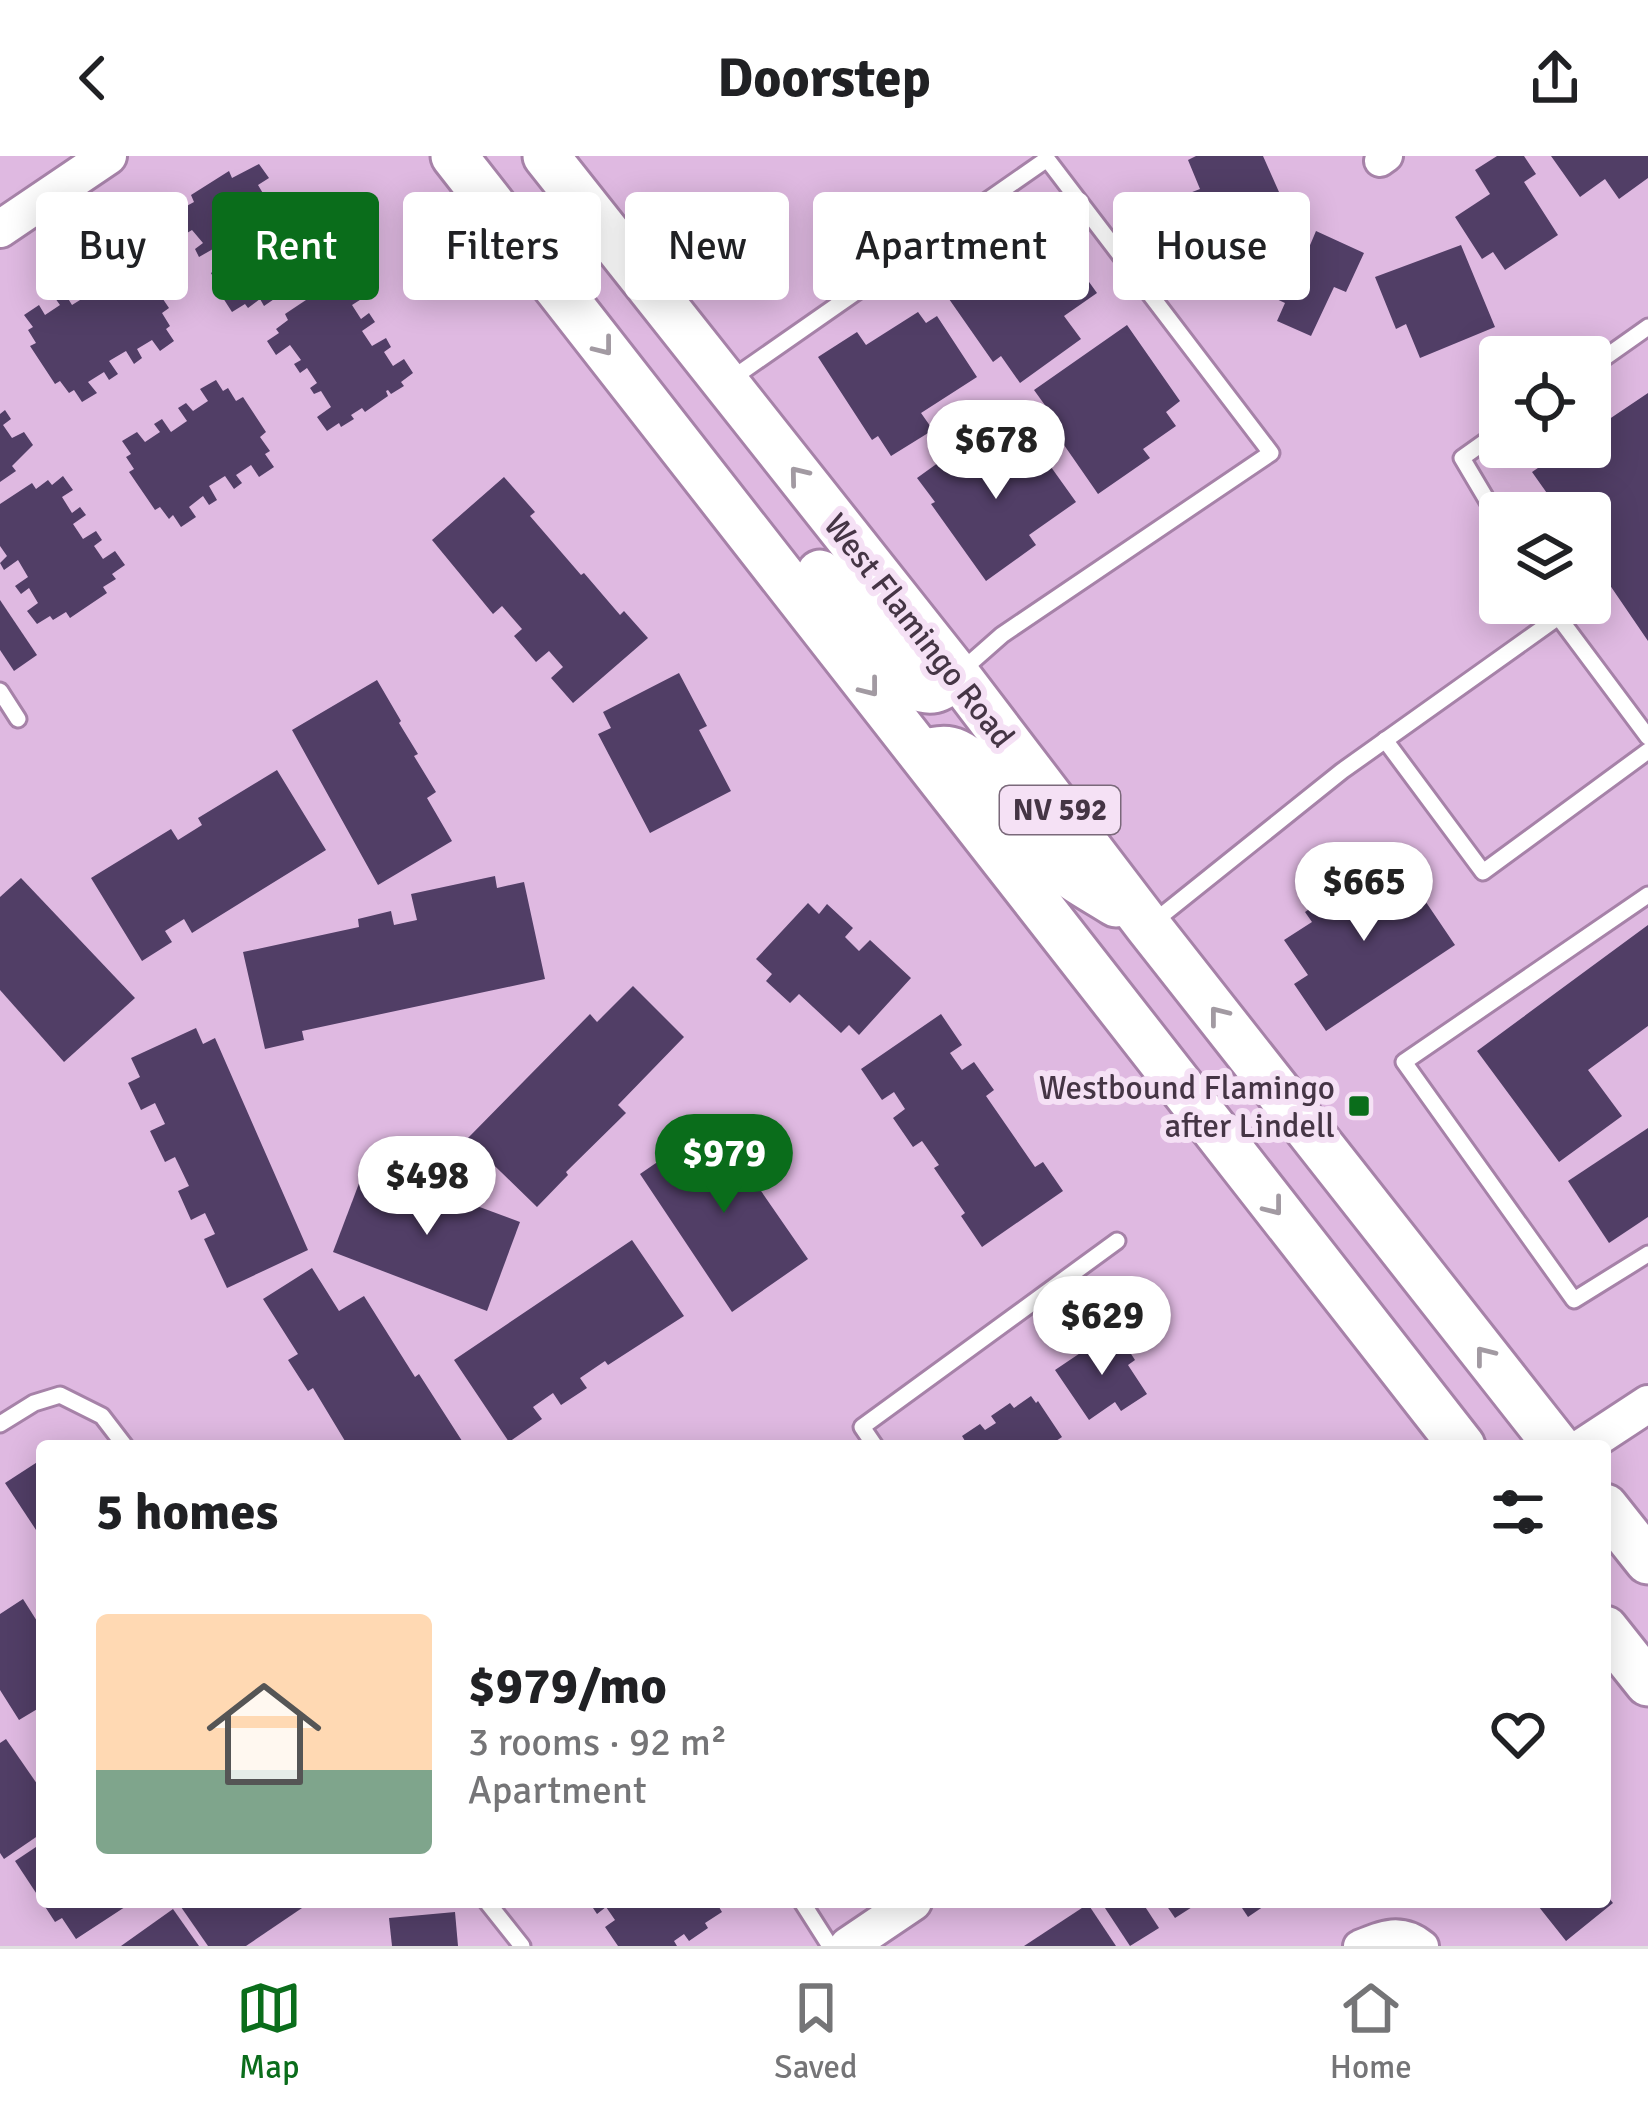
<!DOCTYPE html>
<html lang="en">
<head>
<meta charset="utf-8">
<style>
  body { margin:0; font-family:Signika,sans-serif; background:#f6f6f6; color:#202124; height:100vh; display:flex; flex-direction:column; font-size:45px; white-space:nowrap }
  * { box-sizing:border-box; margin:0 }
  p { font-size:39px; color:#757577 }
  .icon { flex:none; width:66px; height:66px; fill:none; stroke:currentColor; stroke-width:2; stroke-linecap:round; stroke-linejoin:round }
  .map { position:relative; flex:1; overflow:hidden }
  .sheet { position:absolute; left:36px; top:1284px; width:1575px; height:468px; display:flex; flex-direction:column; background:#fff; border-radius:12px; box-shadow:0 6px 30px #0003 }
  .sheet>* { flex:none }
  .hud { position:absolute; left:36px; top:36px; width:1578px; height:108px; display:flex; gap:24px }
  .controls { position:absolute; left:1479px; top:180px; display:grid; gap:24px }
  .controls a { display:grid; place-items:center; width:132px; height:132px; border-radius:12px; background:#fff; box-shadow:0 6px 30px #0003; font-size:60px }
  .price { position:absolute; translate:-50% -102px; padding:0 27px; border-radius:42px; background:#fff; color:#222; font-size:39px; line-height:78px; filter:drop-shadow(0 3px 6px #0008) }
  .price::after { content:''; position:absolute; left:50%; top:72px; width:36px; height:27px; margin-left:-18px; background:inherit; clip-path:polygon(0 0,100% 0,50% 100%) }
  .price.selected { background:#0a6d1b; color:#fff }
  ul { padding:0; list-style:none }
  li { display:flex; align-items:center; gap:36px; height:300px; padding:0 60px }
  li+li { border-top:3px solid #e0e0e0 }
  li span { display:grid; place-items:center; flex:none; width:336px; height:240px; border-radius:12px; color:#555 }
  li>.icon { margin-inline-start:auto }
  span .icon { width:144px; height:144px; fill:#fffc; stroke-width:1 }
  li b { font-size:51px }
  h2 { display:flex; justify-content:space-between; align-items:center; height:144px; padding:0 60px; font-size:51px }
  .tag { padding:0 42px; border-radius:12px; background:#fff; box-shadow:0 6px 30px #0003; font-size:42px; line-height:108px }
  .tag.selected { background:#0a6d1b; color:#fff }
  header { display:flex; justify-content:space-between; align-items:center; height:156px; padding:0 60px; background:#fff; font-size:54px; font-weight:700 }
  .tabs { display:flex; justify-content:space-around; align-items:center; height:168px; border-top:3px solid #e0e0e0; background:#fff; font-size:33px; color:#757577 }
  .tabs a { display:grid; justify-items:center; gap:6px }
  .tabs .selected { color:#0a6d1b }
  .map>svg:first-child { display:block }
</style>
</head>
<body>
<header><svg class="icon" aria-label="back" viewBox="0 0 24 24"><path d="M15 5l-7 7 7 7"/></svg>Doorstep<svg class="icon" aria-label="share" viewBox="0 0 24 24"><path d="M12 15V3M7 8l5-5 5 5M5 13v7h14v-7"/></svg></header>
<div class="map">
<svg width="1648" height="1790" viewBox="0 0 1648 1790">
  <rect width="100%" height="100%" fill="#dfb9e1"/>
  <g fill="#513e66">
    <path d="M 1196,0 L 1263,0 L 1287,54 L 1219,83 L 1212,65 L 1201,70 L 1187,38 L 1200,33 L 1188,4 Z"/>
    <path d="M 1497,0 L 1524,0 L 1536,18 L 1524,26 L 1558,79 L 1505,114 L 1493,96 L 1482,103 L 1455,61 L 1490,38 L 1475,14 Z"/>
    <path d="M 1551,0 L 1648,0 L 1648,22 L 1619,43 L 1605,23 L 1580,41 Z"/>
    <path d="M 259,8 L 269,22 L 258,29 L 267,44 L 276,40 L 281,47 L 268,56 L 278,72 L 291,63 L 297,71 L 289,77 L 300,91 L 309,84 L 320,98 L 307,107 L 310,110 L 298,119 L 302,124 L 264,150 L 260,143 L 248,152 L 245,148 L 232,156 L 223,142 L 234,135 L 224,120 L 216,126 L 211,117 L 223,108 L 213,93 L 199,101 L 195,93 L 203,87 L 192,74 L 182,80 L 172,67 L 184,59 L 181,53 L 194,46 L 191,39 L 229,15 L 232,22 Z"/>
    <path d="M 1316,75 L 1364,97 L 1346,136 L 1334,131 L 1311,180 L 1277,165 L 1285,147 L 1249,130 L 1270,85 L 1305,101 Z"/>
    <path d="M 1061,87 L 1097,137 L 1064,160 L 1081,183 L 1020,227 L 1001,200 L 993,206 L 949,143 L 977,123 L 969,111 L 994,93 L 1003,106 L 1021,93 L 1032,107 Z"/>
    <path d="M 1461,89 L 1495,171 L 1420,202 L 1406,168 L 1396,173 L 1375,121 Z"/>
    <path d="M 115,98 L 123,110 L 128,107 L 137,120 L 144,115 L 169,152 L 162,157 L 170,170 L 166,173 L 174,185 L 160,195 L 152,184 L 137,193 L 142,202 L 134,208 L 126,195 L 109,205 L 118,218 L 109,224 L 104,216 L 88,226 L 97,237 L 82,246 L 74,234 L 69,237 L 60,225 L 55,228 L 30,190 L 36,187 L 28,174 L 33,171 L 24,159 L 39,149 L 45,159 L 60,149 L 55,142 L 64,136 L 72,149 L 88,139 L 79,126 L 87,121 L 93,130 L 109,119 L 101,107 Z"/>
    <path d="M 353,127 L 363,142 L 352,149 L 361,163 L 369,157 L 375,166 L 362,175 L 372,190 L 386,182 L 391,191 L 384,196 L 393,210 L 404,203 L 413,217 L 401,226 L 404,230 L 391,238 L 388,234 L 386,235 L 388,240 L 365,256 L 362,252 L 351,259 L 354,263 L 341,271 L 339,267 L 327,275 L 317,261 L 331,251 L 321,235 L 314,238 L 310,232 L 317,227 L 307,212 L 300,217 L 294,208 L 301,204 L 290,189 L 276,199 L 267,185 L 279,177 L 276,173 L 288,164 L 285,158 L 321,134 L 325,139 L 338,131 L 341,135 Z"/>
    <path d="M 918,156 L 926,167 L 937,160 L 977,221 L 921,257 L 933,274 L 891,300 L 878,280 L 872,284 L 818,201 L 857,176 L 866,189 Z"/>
    <path d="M 1127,169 L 1180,245 L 1166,256 L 1176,270 L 1143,293 L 1150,302 L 1098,338 L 1046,263 L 1052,259 L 1034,234 Z"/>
    <path d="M 216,224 L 223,235 L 228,232 L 236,245 L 243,241 L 266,276 L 260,281 L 270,295 L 265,298 L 274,311 L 259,321 L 251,309 L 236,319 L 242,327 L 234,333 L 225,320 L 209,330 L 217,344 L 209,349 L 203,340 L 189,351 L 196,361 L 181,371 L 173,359 L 169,363 L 160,351 L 155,354 L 129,316 L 134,313 L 126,301 L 131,298 L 122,285 L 137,276 L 145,286 L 160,276 L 154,268 L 162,263 L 171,276 L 187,265 L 178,252 L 186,247 L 193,255 L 208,245 L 200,233 Z"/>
    <path d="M 1648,237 L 1648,485 L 1590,400 L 1590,357 L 1561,357 L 1532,316 L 1569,291 L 1590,291 L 1590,276 Z"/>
    <path d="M 5,254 L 11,263 L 3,269 L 12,282 L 24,276 L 33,289 L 12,310 L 16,315 L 0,326 L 0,258 Z"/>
    <path d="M 1031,283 L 1076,346 L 1029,379 L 1036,389 L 986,425 L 931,348 L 935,346 L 917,322 L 960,291 L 970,305 L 994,288 L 1004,302 Z"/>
    <path d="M 63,320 L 73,334 L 62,341 L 72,357 L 80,351 L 86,359 L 73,368 L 83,383 L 96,375 L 102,384 L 94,390 L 103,403 L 115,395 L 125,409 L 112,418 L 116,423 L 103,431 L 107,437 L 70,462 L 66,456 L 53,464 L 50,460 L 37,468 L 27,455 L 38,447 L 29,432 L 21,438 L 15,430 L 28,421 L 18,404 L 4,414 L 0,407 L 7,400 L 0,390 L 0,348 L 32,327 L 36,333 L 48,324 L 52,329 Z"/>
    <path d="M 504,321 L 535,356 L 530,360 L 581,419 L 584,417 L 620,459 L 624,455 L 648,482 L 573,547 L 551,522 L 563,511 L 549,495 L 536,506 L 514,480 L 522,473 L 502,450 L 493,458 L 432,384 Z"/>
    <path d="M 0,444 L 37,499 L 14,515 L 0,494 Z"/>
    <path d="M 679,517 L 707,570 L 699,574 L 731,635 L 650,677 L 598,578 L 611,572 L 603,556 Z"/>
    <path d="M 377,524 L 401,565 L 399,567 L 418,598 L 414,600 L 436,636 L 427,642 L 452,685 L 378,729 L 292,574 Z"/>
    <path d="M 277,614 L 326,694 L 192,777 L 184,763 L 165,775 L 172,786 L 142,805 L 91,722 L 171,673 L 178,684 L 202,669 L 198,662 Z"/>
    <path d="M 1369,713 L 1409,721 L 1455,789 L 1326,875 L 1294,828 L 1308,819 L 1284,784 L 1312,766 L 1305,756 Z"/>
    <path d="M 495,720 L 497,732 L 524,726 L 545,823 L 302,875 L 304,884 L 265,893 L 243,796 L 359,771 L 358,763 L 391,755 L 394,769 L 417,764 L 411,738 Z"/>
    <path d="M 21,722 L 135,842 L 64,906 L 0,834 L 0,741 Z"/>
    <path d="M 808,747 L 819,758 L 827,748 L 853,772 L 845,781 L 859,795 L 870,784 L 911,822 L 859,879 L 849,869 L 841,877 L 799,838 L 790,847 L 766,825 L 772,818 L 756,803 Z"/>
    <path d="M 1648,769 L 1648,870 L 1588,914 L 1622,960 L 1559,1006 L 1477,895 Z"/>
    <path d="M 633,830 L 684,881 L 618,949 L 626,957 L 566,1016 L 568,1019 L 537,1051 L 467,983 L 590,858 L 597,866 Z"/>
    <path d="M 941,858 L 962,889 L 950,897 L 962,914 L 974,906 L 994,934 L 986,940 L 1035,1011 L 1043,1006 L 1063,1035 L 982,1091 L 961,1060 L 965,1057 L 934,1012 L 939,1009 L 922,985 L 913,991 L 893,962 L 905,953 L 894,936 L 882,944 L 861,913 Z"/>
    <path d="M 196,872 L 203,888 L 215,882 L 308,1094 L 227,1132 L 204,1083 L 215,1078 L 205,1057 L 191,1064 L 178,1035 L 189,1030 L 175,1001 L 165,1006 L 150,975 L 165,968 L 155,947 L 141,954 L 128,927 L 140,921 L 131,902 Z"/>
    <path d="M 717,965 L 746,1007 L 743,1009 L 808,1103 L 732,1156 L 640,1018 Z"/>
    <path d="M 1648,972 L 1648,1061 L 1609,1087 L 1568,1025 Z"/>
    <path d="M 366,1009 L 520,1066 L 487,1155 L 333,1096 Z"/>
    <path d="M 632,1084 L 684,1160 L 608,1209 L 605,1205 L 580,1222 L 587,1232 L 561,1249 L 553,1237 L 533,1251 L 542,1263 L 509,1286 L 454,1204 Z"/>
    <path d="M 312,1112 L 339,1155 L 364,1140 L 415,1221 L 419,1218 L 464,1288 L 460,1290 L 348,1290 L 313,1232 L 308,1235 L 288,1204 L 298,1198 L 263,1143 Z"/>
    <path d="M 1107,1179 L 1114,1189 L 1122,1184 L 1135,1204 L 1128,1209 L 1147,1238 L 1121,1255 L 1115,1246 L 1089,1264 L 1055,1214 Z"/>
    <path d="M 1031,1240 L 1036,1247 L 1038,1245 L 1062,1281 L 1053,1287 L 1055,1290 L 958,1290 L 965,1285 L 962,1280 L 980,1268 L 985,1274 L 996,1267 L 991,1260 L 1010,1247 L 1014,1252 Z"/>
    <path d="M 42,1303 L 42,1383 L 5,1327 Z"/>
    <path d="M 23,1443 L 42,1473 L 42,1557 L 39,1552 L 19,1564 L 0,1534 L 0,1458 Z"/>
    <path d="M 6,1583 L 42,1635 L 42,1677 L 4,1703 L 0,1697 L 0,1587 Z"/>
    <path d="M 42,1687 L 42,1746 L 15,1705 Z"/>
    <path d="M 1605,1737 L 1613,1747 L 1566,1785 L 1535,1746 L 1605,1746 Z"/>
    <path d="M 42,1746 L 126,1746 L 128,1749 L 76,1783 L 62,1762 L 55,1766 Z"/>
    <path d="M 189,1746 L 297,1746 L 302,1752 L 246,1790 L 208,1790 L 181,1751 Z"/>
    <path d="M 589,1746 L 716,1746 L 722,1756 L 705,1767 L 708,1772 L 689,1785 L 684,1778 L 674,1785 L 677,1790 L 618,1790 L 605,1771 L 615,1764 L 606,1751 L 597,1758 Z"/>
    <path d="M 1101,1746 L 1142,1746 L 1159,1772 L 1130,1790 Z"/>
    <path d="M 1164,1746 L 1200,1746 L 1175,1762 Z"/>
    <path d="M 1238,1746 L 1270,1746 L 1248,1761 Z"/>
    <path d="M 1088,1748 L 1116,1790 L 1024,1790 Z"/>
    <path d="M 173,1753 L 199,1790 L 121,1790 Z"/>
    <path d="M 455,1756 L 458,1790 L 392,1790 L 389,1762 Z"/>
  </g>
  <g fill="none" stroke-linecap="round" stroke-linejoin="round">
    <g stroke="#a682a8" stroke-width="21">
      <g id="service">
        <path d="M 1590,212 L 1648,171"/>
        <path d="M 727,226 L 1047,3 L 1271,297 L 1002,479 L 960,516"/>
        <path d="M 1500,275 L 1462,302 L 1500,366"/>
        <path d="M 1548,447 L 1648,581"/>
        <path d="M 0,535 L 18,563"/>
        <path d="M 1385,584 L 1483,716 L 1648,595"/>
        <path d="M 1648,739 L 1404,906 L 1574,1144 L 1648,1098"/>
        <path d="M 1151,768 L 1342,615 L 1557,462"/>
        <path d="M 0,1268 L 34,1247 L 60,1239 L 102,1260 L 125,1290"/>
        <path d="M 875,1290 L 862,1271 L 1117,1085"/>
        <path d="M 487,1746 L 522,1790"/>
        <path d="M 802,1746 L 830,1790"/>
      </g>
    </g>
    <g stroke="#a682a8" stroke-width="36">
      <g id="minor">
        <path d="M 1380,5 L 1387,0"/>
        <path d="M 1359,1790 C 1383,1780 1401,1772 1423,1790"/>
      </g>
    </g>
    <g stroke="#a682a8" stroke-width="42">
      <g id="tertiary">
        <path d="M 0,73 L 108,0"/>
        <path d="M 1584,1290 L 1648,1248"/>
        <path d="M 848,1790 L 913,1746"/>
      </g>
    </g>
    <g stroke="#a682a8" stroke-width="51">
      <g id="primary">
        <path d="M 454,0 L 1462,1290"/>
        <path d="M 546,0 L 957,519 L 1148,770 L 1557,1290"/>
        <path d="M 820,417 L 909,528 C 933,539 937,535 957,519"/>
        <path d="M 922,598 C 930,595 941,592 950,594 C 983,601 1029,679 1053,705 C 1070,722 1096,735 1116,748"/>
        <path d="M 1605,1351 L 1648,1405"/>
        <path d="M 1605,1473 L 1648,1527"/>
      </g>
    </g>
    <use href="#service" stroke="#fff" stroke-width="15"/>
    <use href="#minor" stroke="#fff" stroke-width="30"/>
    <use href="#tertiary" stroke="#fff" stroke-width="36"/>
    <use href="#primary" stroke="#fff" stroke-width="45"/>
  </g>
  <defs><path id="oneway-chevron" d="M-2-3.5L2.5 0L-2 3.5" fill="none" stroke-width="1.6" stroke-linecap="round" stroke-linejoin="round" transform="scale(3)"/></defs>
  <g stroke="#a29aa2">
    <use href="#oneway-chevron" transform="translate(604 191) rotate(52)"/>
    <use href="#oneway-chevron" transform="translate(798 319) rotate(-129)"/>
    <use href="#oneway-chevron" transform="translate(870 532) rotate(52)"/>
    <use href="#oneway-chevron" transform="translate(1218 859) rotate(-128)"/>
    <use href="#oneway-chevron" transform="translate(1274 1051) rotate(52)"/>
    <use href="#oneway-chevron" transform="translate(1484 1199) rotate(-128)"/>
  </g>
  <rect fill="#0a6d1b" stroke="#f5e1f5" stroke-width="4.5" x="1347" y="938" width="24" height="24" rx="6"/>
  <g text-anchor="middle" stroke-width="12" stroke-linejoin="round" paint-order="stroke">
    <rect fill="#f5e1f5" stroke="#7a697a" stroke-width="3" x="1000" y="630" width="120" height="48" rx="9"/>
    <g font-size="30" font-weight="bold" fill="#453545">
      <text x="1060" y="664">NV 592</text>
    </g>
    <g font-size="33" fill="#453545" stroke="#f5e1f5">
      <text transform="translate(920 474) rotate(52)" y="12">West Flamingo Road</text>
    </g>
    <g font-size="33" fill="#453545" stroke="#f5e1f5" text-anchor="end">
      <text x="1335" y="943">Westbound Flamingo<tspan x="1335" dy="38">after Lindell</tspan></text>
    </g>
  </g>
</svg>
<div class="controls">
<a><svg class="icon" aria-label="locate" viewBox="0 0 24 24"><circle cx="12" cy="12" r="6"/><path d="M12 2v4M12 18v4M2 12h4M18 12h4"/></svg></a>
<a><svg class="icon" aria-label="layers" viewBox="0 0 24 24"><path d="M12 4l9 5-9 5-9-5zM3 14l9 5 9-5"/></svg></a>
</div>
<b class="price" style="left:996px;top:346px">$678</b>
<b class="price" style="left:1364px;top:788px">$665</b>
<b class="price selected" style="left:724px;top:1060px">$979</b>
<b class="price" style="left:427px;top:1082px">$498</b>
<b class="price" style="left:1102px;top:1222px">$629</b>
<div class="hud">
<a class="tag">Buy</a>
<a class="tag selected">Rent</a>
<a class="tag">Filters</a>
<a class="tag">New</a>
<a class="tag">Apartment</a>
<a class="tag">House</a>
</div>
<section class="sheet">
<h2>5 homes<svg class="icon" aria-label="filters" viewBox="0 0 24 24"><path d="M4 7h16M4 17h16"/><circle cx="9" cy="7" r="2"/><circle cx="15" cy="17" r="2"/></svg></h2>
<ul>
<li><span style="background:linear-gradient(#ffd9b3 65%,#7fa58c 0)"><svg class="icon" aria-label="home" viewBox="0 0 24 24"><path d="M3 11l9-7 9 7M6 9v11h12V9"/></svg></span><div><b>$979/mo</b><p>3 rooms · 92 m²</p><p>Apartment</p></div><svg class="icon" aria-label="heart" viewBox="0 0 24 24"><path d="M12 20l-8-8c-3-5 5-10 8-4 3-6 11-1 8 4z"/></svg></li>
</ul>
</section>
</div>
<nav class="tabs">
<a class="selected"><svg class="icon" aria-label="map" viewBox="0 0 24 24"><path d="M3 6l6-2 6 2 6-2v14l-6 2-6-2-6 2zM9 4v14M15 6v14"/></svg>Map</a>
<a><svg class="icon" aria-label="saved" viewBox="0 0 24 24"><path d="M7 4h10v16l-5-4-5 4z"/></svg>Saved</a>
<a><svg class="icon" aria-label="home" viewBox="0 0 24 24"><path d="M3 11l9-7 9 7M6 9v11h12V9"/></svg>Home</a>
</nav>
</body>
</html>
